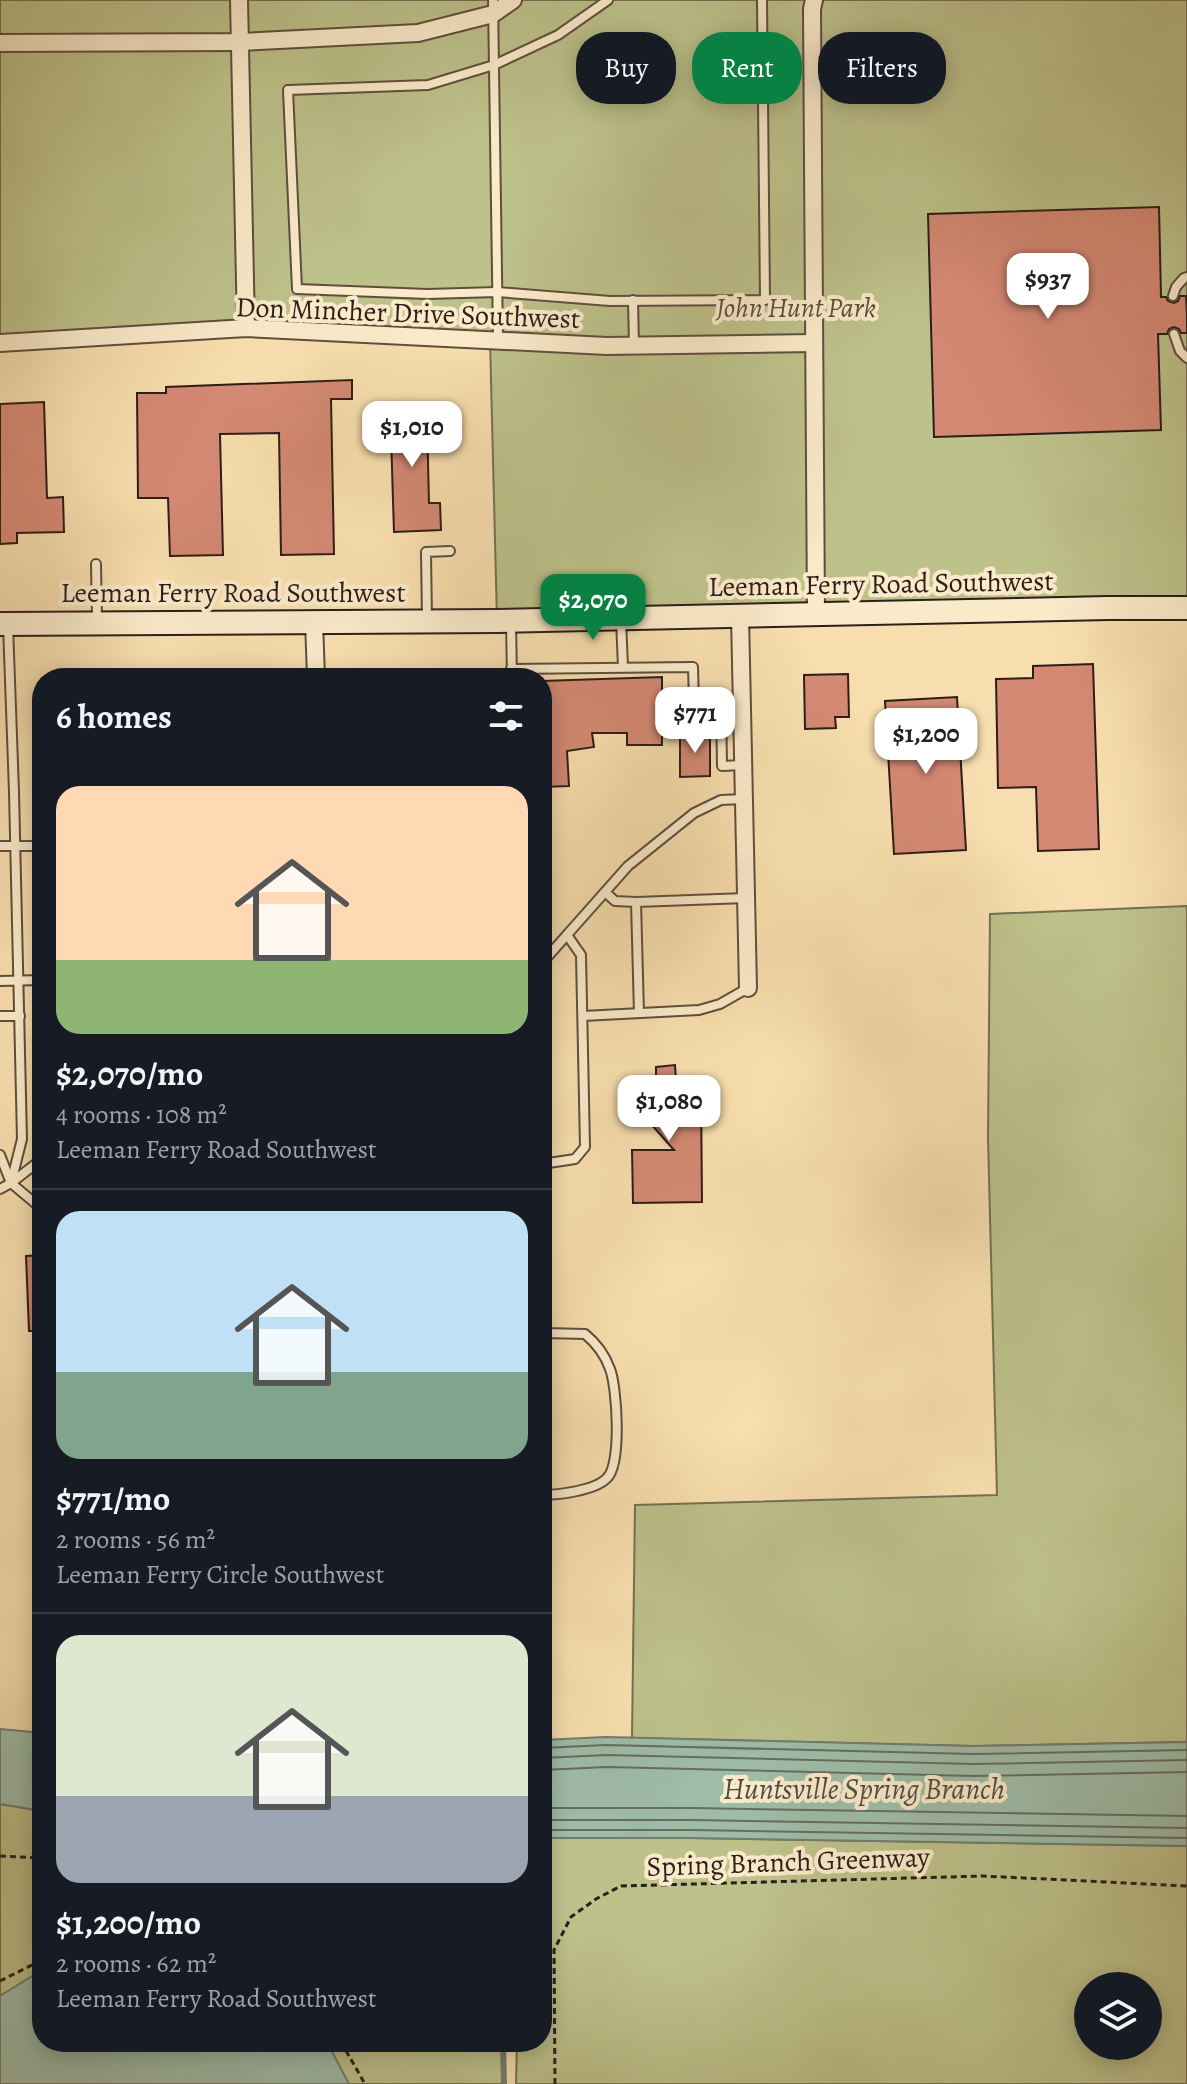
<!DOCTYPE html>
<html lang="en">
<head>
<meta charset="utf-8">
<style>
  body { margin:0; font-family:Alegreya,serif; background:#242831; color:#f1f3f6; height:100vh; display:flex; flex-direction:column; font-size:30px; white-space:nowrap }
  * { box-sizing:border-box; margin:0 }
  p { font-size:26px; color:#9ea1a6 }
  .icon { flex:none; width:44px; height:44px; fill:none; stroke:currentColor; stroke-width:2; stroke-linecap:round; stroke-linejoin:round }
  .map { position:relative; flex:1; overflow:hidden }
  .panel { position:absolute; left:32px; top:668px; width:520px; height:1384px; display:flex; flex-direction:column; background:#171b24; border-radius:32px; box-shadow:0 4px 20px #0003 }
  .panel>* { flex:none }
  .top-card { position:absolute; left:576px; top:32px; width:490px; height:72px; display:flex; gap:16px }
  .controls { position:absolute; left:1074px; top:1972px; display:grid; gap:16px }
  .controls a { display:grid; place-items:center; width:88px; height:88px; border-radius:50%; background:#171b24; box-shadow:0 4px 20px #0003; font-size:40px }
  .price { position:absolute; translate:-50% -68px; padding:0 18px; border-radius:16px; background:#fff; color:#222; font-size:26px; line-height:52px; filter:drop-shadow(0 2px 4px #0008) }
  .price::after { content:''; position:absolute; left:50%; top:48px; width:24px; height:18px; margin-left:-12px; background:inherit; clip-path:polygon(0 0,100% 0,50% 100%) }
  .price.current { background:#0b8043; color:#fff }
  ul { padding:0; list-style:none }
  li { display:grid; align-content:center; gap:16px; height:424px; padding:0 24px }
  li+li { border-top:2px solid #363941 }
  li span { display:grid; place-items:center; height:248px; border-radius:24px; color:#555 }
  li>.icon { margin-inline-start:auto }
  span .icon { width:144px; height:144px; fill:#fffc; stroke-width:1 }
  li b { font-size:34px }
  h2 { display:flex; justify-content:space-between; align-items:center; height:96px; padding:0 24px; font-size:34px }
  .pill { padding:0 28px; border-radius:32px; background:#171b24; box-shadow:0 4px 20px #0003; font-size:28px; line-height:72px }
  .pill.current { background:#0b8043; color:#fff }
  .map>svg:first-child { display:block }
</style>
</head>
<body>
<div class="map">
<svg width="1187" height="2084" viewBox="0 0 1187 2084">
  <rect width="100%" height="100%" fill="#f8deae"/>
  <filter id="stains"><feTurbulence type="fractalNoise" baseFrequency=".0025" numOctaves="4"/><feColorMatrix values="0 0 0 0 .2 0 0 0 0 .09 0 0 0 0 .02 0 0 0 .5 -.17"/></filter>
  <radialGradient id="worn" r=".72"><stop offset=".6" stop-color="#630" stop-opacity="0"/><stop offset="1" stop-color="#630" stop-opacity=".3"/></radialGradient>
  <g fill="#bdc18a" stroke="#747051" stroke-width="2" fill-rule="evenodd">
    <path d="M 0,0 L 1187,0 L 1187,610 L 497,621 L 490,340 L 246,328 L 0,343 Z"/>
    <path d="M 1187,906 L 1187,1742 L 973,1746 L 632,1738 L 635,1505 L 997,1495 L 988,1137 L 990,914 Z"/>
    <path d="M 0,1804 L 42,1811 L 42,2042 L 503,2042 L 504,2084 L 0,2084 Z"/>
    <path d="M 542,1838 L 692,1838 L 1187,1846 L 1187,2084 L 516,2084 L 517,2042 L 542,2042 ZM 1088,1986 L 1148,1986 L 1148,2046 L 1088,2046 Z"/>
  </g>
  <g fill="#9ebca8" stroke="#707d6e" stroke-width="2">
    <path d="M 0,1729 L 42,1733 L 42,1811 L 0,1804 Z"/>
    <path d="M 606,1737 L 973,1746 L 1187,1742 L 1187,1846 L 692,1838 L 542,1838 L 542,1740 Z"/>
    <path d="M 42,1970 L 42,2042 L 327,2042 L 349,2084 L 0,2084 L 0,1996 Z"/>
  </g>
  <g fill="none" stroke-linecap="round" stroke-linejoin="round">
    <g stroke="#656d60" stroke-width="2">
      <path d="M 542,1748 L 606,1745 L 973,1754 L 1187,1750"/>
      <path d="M 542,1758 L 607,1755 L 973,1764 L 1187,1760"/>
      <path d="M 542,1770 L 607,1767 L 973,1776 L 1187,1772"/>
      <path d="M 542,1808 L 692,1808 L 1187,1816"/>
      <path d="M 542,1820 L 692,1820 L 1187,1828"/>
      <path d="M 542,1830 L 692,1830 L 1187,1838"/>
    </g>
    <path stroke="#707d6e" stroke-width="6" d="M 503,2042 L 504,2084"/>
  </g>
  <g fill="#d48974" stroke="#2c1e18" stroke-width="2">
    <path d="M 1159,207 L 1161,297 L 1166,297 L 1168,301 L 1174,303 L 1178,301 L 1180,296 L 1186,296 L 1187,314 L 1187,333 L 1181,333 L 1179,329 L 1174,327 L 1169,329 L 1167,334 L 1158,334 L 1161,430 L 934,437 L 928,214 Z"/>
    <path d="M 352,380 L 352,399 L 331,399 L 334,554 L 281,555 L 279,433 L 220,434 L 223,555 L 170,556 L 168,498 L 138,498 L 137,393 L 166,393 L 166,387 Z"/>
    <path d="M 44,402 L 47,498 L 63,497 L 64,532 L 17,533 L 17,543 L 0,544 L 0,404 Z"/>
    <path d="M 434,403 L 435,419 L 427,419 L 429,503 L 440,503 L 441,530 L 394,532 L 390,404 Z"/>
    <path d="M 1093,664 L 1099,849 L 1038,851 L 1036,787 L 998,788 L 996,679 L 1033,678 L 1033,666 Z"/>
    <path d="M 848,674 L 849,717 L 835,717 L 836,728 L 805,729 L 804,675 Z"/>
    <path d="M 662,677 L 662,745 L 627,745 L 627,733 L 592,733 L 594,747 L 567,751 L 569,786 L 542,787 L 542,681 Z"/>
    <path d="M 957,697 L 966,850 L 894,854 L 885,701 Z"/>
    <path d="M 680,734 L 710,734 L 710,776 L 680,777 Z"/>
    <path d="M 675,1065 L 676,1081 L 689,1095 L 701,1094 L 702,1202 L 633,1203 L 632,1150 L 674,1150 L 644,1116 L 631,1116 L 630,1096 L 643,1096 L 656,1082 L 656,1067 Z"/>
    <path d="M 42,1255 L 42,1331 L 29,1331 L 26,1256 Z"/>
  </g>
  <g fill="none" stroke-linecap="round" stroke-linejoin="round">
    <g stroke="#5f4e3e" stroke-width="12">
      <g id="lane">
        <path d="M 493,0 L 498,340"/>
        <path d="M 608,0 L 558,35 L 494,65 L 428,85 L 288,90 L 297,289 L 428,294 L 497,292 L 610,301 L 765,300 L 762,0"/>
        <path d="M 1173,296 L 1176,287 L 1184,278 L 1187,277"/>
        <path d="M 633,300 L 634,346"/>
        <path d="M 1174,334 L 1180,351 L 1187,358"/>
        <path d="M 96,564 L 97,620"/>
        <path d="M 427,620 L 426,552 L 450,551"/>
        <path d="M 621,620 L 623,667"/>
        <path d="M 511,623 L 512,678"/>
        <path d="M 8,625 L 14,792 L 22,1139 L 11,1183"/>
        <path d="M 511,669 L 693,667 L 694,703 L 742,703"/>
        <path d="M 721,703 L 722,766 L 743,765"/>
        <path d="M 0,846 L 42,846"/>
        <path d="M 605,892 L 615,901 L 636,902"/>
        <path d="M 542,963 L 628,866 L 694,813 L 721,800 L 743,799"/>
        <path d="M 0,981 L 42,980"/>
        <path d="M 639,1013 L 636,902 L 746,898"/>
        <path d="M 0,1016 L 20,1016"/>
        <path d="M 583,1016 L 699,1010 L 720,1004 L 748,988"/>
        <path d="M 0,1155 L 11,1183 L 42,1209"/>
        <path d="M 542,1164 L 575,1159 L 585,1147 L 581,955 L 567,935"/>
        <path d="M 0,1189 L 11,1183 L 42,1159"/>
        <path d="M 542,1324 L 544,1333 L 542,1360"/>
        <path d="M 542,1494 C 557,1496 596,1490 607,1478 C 622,1464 617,1387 610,1369 C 605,1355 596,1343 585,1334 L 544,1333"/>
      </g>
    </g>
    <g stroke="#5f4e3e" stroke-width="20">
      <g id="street">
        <path d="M 239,0 L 246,328"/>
        <path d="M 814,0 L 812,9 L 816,614"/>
        <path d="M 0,43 L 240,42 L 418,33 L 493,14 L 513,0"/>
        <path d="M 0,343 L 246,328 L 607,346 L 814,343"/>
        <path d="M 740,616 L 748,988"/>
        <path d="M 314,621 L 316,678"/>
      </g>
    </g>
    <g stroke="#2c1e18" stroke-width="26">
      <path id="secondary" d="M 0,624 L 497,621 L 1108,608 L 1187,608"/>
    </g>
    <g stroke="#2c1e18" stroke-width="3" stroke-dasharray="6 4" stroke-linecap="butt">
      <path d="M 0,1856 L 42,1858"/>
      <path d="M 0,1981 L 42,1960"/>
      <path d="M 341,2042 L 365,2084"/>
      <path d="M 555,2084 L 554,1950 L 571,1917 L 596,1899 L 621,1886 L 983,1876 L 1187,1886"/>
    </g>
    <use href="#lane" stroke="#faeaca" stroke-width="8"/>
    <use href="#street" stroke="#faeaca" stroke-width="16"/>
    <use href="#secondary" stroke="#faeaca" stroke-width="22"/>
  </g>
  <g text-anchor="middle" stroke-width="8" stroke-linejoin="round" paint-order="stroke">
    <g font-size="28" font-style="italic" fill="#584f3a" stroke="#faeaca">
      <text x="796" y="317">John Hunt Park</text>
    </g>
    <g font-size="28" fill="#2c1e18" stroke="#faeaca">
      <text transform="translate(408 312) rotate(2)" y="10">Don Mincher Drive Southwest</text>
      <text transform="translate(881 583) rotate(-1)" y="10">Leeman Ferry Road Southwest</text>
      <text x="233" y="602">Leeman Ferry Road Southwest</text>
      <text transform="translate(788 1861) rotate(-2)" y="10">Spring Branch Greenway</text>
    </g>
    <g font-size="30" font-style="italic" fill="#4e4d43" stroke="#faeaca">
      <text x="864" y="1799">Huntsville Spring Branch</text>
    </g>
  </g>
  <rect width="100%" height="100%" filter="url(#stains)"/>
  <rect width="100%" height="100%" fill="url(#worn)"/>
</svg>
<div class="controls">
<a><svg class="icon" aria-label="layers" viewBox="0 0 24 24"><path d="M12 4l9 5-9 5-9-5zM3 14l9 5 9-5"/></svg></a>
</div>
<b class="price" style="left:1048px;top:321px">$937</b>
<b class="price" style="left:412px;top:469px">$1,010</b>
<b class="price current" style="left:593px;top:642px">$2,070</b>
<b class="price" style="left:695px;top:755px">$771</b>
<b class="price" style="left:926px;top:776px">$1,200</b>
<b class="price" style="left:669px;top:1143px">$1,080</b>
<div class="top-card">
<a class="pill">Buy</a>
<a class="pill current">Rent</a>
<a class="pill">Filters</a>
</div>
<section class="panel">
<h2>6 homes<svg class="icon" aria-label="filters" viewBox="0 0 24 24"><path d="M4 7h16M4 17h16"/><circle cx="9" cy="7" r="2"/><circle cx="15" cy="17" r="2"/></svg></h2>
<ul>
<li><span style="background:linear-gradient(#ffd9b3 70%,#8fb573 0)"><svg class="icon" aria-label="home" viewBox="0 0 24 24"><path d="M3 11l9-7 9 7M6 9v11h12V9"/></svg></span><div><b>$2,070/mo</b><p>4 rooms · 108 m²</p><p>Leeman Ferry Road Southwest</p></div></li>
<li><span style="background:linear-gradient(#bfe0f5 65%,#7fa58c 0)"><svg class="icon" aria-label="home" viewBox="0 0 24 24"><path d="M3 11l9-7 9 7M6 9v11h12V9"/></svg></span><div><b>$771/mo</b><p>2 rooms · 56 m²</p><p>Leeman Ferry Circle Southwest</p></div></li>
<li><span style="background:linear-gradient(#dfe7d0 65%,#9aa5b1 0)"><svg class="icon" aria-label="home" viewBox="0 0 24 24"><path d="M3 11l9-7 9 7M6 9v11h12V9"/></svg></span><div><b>$1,200/mo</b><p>2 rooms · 62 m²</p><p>Leeman Ferry Road Southwest</p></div></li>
</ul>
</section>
</div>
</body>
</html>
